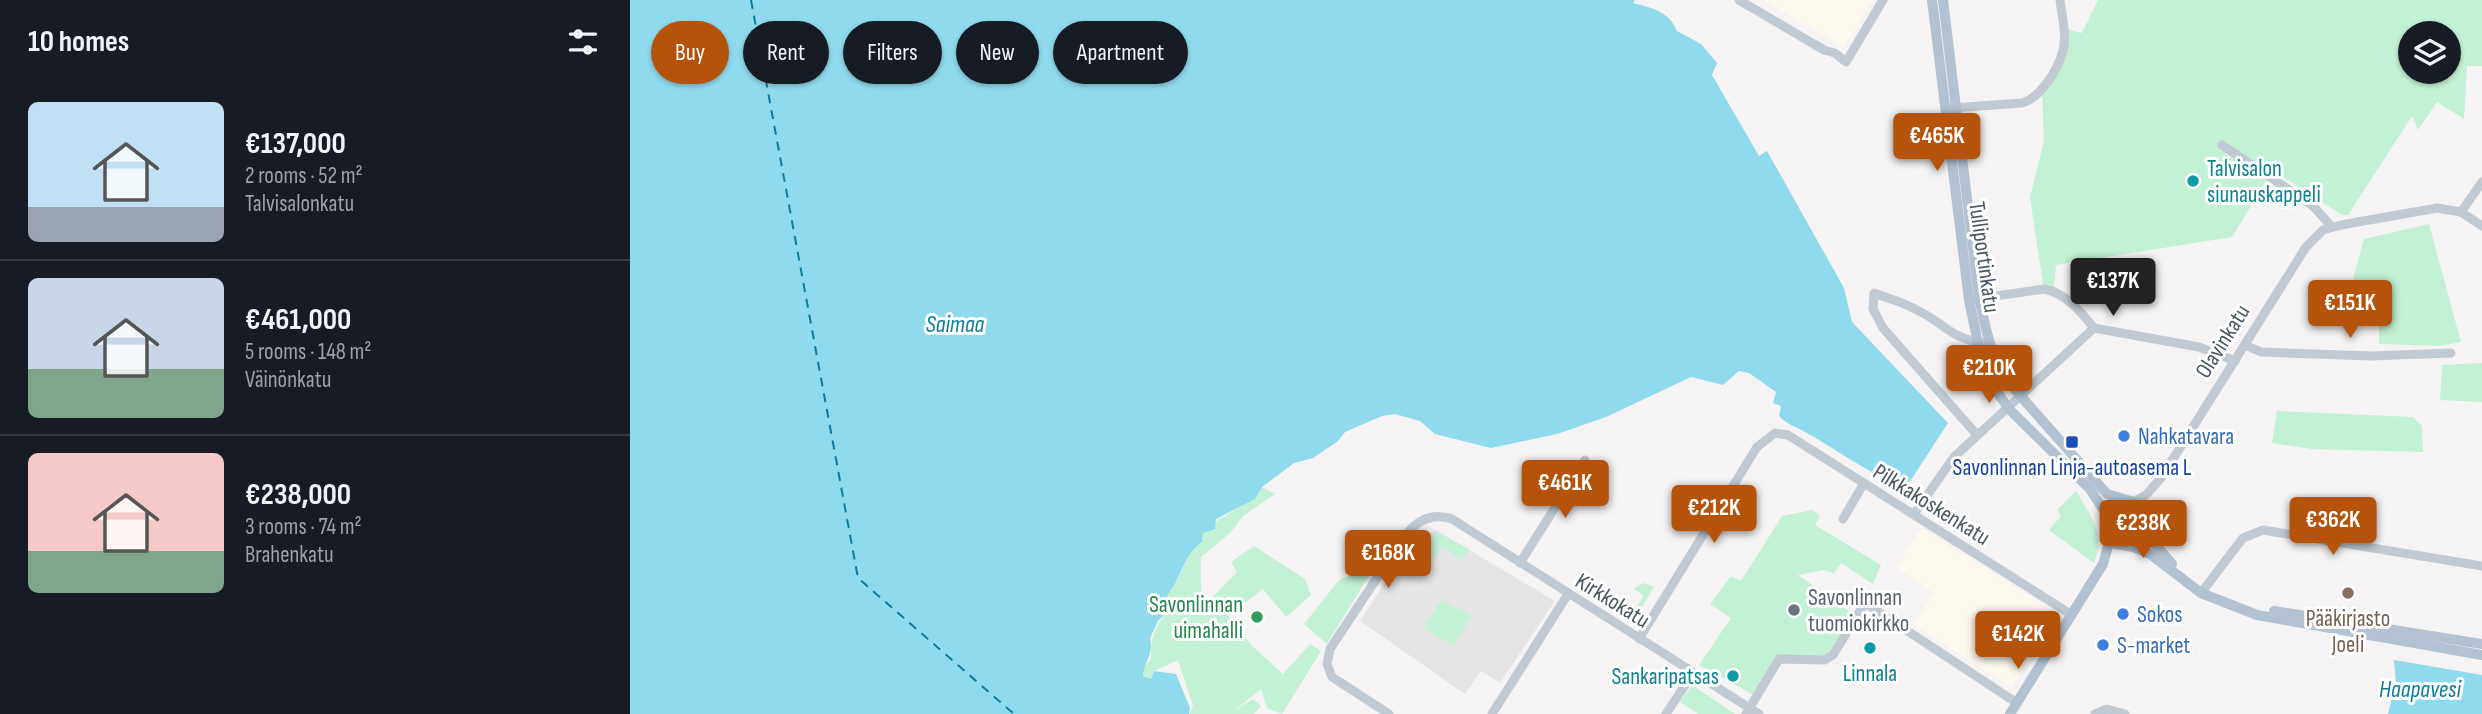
<!DOCTYPE html>
<html lang="en">
<head>
<meta charset="utf-8">
<style>
  body { margin:0; font-family:"Sofia Sans Condensed",sans-serif; background:#20242c; color:#f1f3f6; height:100vh; display:flex; flex-direction:column; font-size:26px; white-space:nowrap }
  * { box-sizing:border-box; margin:0 }
  p { font-size:23px; color:#9ea1a6 }
  .icon { flex:none; width:38px; height:38px; fill:none; stroke:currentColor; stroke-width:2; stroke-linecap:round; stroke-linejoin:round }
  .map { position:relative; flex:1; overflow:hidden }
  .details { display:flex; flex-direction:column; background:#171b24; width:630px }
  .details>* { flex:none }
  .hud { position:absolute; left:21px; top:21px; width:665px; height:63px; display:flex; gap:14px }
  .buttons { position:absolute; left:1768px; top:21px; display:grid; gap:14px }
  .buttons a { display:grid; place-items:center; width:63px; height:63px; border-radius:50%; background:#171b24; box-shadow:0 2px 5px #0004; font-size:35px }
  .price { position:absolute; translate:-50% -60px; padding:0 16px; border-radius:7px; background:#b45309; color:#fff; font-size:23px; line-height:46px; filter:drop-shadow(0 2px 4px #0008) }
  .price::after { content:''; position:absolute; left:50%; top:42px; width:21px; height:16px; margin-left:-10px; background:inherit; clip-path:polygon(0 0,100% 0,50% 100%) }
  .price.on { background:#222; color:#fff }
  ul { padding:0; list-style:none }
  li { display:flex; align-items:center; gap:21px; height:175px; padding:0 28px }
  li+li { border-top:2px solid #363941 }
  li span { display:grid; place-items:center; flex:none; width:196px; height:140px; border-radius:10px; color:#555 }
  li>.icon { margin-inline-start:auto }
  span .icon { width:84px; height:84px; fill:#fffc; stroke-width:1 }
  li b { font-size:30px }
  h2 { display:flex; justify-content:space-between; align-items:center; height:84px; padding:0 28px; font-size:30px }
  .pill { padding:0 24px; border-radius:32px; background:#171b24; box-shadow:0 2px 5px #0004; font-size:24px; line-height:63px }
  .pill.on { background:#b45309; color:#fff }
  main { display:flex; flex:1; min-height:0 }
  .map>svg:first-child { display:block }
</style>
</head>
<body>
<main>
<section class="details">
<h2>10 homes<svg class="icon" aria-label="filters" viewBox="0 0 24 24"><path d="M4 7h16M4 17h16"/><circle cx="9" cy="7" r="2"/><circle cx="15" cy="17" r="2"/></svg></h2>
<ul>
<li><span style="background:linear-gradient(#bfe0f5 75%,#9aa5b1 0)"><svg class="icon" aria-label="home" viewBox="0 0 24 24"><path d="M3 11l9-7 9 7M6 9v11h12V9"/></svg></span><div><b>€137,000</b><p>2 rooms · 52 m²</p><p>Talvisalonkatu</p></div></li>
<li><span style="background:linear-gradient(#c9d6e8 65%,#7fa58c 0)"><svg class="icon" aria-label="home" viewBox="0 0 24 24"><path d="M3 11l9-7 9 7M6 9v11h12V9"/></svg></span><div><b>€461,000</b><p>5 rooms · 148 m²</p><p>Väinönkatu</p></div></li>
<li><span style="background:linear-gradient(#f6c9c9 70%,#7fa58c 0)"><svg class="icon" aria-label="home" viewBox="0 0 24 24"><path d="M3 11l9-7 9 7M6 9v11h12V9"/></svg></span><div><b>€238,000</b><p>3 rooms · 74 m²</p><p>Brahenkatu</p></div></li>
</ul>
</section>
<div class="map">
<svg width="1852" height="714" viewBox="0 0 1852 714">
  <rect width="100%" height="100%" fill="#f5f3f3"/>
  <g fill="#fdf9ef">
    <path d="M 1133,0 L 1243,0 L 1214,47 Z"/>
    <path d="M 1291,528 L 1428,614 L 1382,688 L 1284,625 L 1304,593 L 1267,568 Z"/>
  </g>
  <path fill="#e6e4e5" d="M 806,530 L 925,601 L 870,683 L 851,671 L 835,694 L 730,621 L 779,546 Z"/>
  <g fill="#c3f1d5" fill-rule="evenodd">
    <path d="M 1468,0 L 1852,0 L 1852,66 L 1837,66 L 1834,119 L 1807,102 L 1788,130 L 1782,116 L 1718,215 L 1712,215 L 1643,170 L 1602,237 L 1426,265 L 1424,290 L 1414,289 L 1413,284 L 1400,197 L 1414,141 L 1412,90 L 1433,53 L 1433,28 L 1452,33 ZM 1780,33 L 1818,33 L 1818,72 L 1780,72 Z"/>
    <path d="M 1799,224 L 1831,342 L 1809,346 L 1749,344 L 1749,289 L 1721,287 L 1734,239 Z"/>
    <path d="M 1852,363 L 1852,402 L 1810,400 L 1812,365 Z"/>
    <path d="M 1647,411 L 1783,417 L 1792,426 L 1793,452 L 1682,449 L 1642,443 Z"/>
    <path d="M 632,487 L 645,494 L 613,516 L 601,532 L 571,557 C 569,576 574,593 569,611 L 607,572 L 601,562 L 624,546 L 675,579 L 681,595 L 656,617 L 633,589 L 599,616 L 621,645 L 653,674 L 680,644 L 691,651 L 652,714 L 637,708 L 631,689 L 604,711 L 623,699 L 631,706 L 624,714 L 560,714 L 563,706 L 548,660 L 524,671 L 521,679 L 513,676 L 514,667 L 521,659 C 520,635 527,623 542,606 L 537,596 C 552,578 552,557 572,542 L 573,533 C 590,514 618,508 632,487 Z"/>
    <path d="M 1446,491 C 1461,517 1476,533 1464,563 L 1419,530 L 1431,516 L 1427,510 Z"/>
    <path d="M 1182,510 L 1190,516 L 1185,525 L 1251,565 L 1243,584 L 1211,563 L 1204,573 L 1194,570 L 1168,575 L 1226,616 L 1203,655 L 1150,659 L 1126,696 L 1069,665 L 1101,618 L 1080,604 L 1101,576 L 1111,581 L 1152,516 Z"/>
    <path d="M 807,532 L 839,549 L 832,560 L 811,547 L 805,557 L 796,552 L 787,565 L 774,558 Z"/>
    <path d="M 754,551 L 697,644 L 674,624 L 710,579 L 725,574 Z"/>
    <path d="M 949,582 L 979,601 L 983,595 L 1005,609 L 1014,596 L 1004,589 L 1013,583 L 1024,587 L 1002,623 L 945,588 Z"/>
    <path d="M 811,600 L 842,615 L 824,646 L 794,628 Z"/>
    <path d="M 1062,685 L 1105,714 L 1068,714 L 1050,702 Z"/>
  </g>
  <g fill="#90daee">
    <path d="M 0,0 L 1005,0 L 1003,3 C 1022,8 1039,11 1047,31 L 1071,44 L 1087,63 L 1082,75 L 1129,156 L 1137,151 L 1214,288 L 1222,322 L 1318,423 L 1277,486 C 1239,475 1211,452 1177,433 C 1167,427 1157,425 1149,416 L 1151,406 L 1143,403 L 1146,392 L 1119,373 L 1109,371 L 1093,385 L 1061,377 L 976,417 L 927,434 L 861,448 L 805,434 L 790,421 L 765,414 L 752,416 L 715,432 L 708,441 L 683,458 L 664,463 L 632,487 L 625,499 L 586,519 L 585,529 L 573,533 L 572,542 C 552,557 552,577 537,596 L 543,606 L 528,621 L 520,638 C 524,655 514,661 513,676 L 521,679 L 524,671 L 546,674 L 560,708 L 559,714 L 0,714 Z"/>
    <path d="M 1764,660 L 1852,675 L 1852,714 L 1758,714 L 1766,682 Z"/>
  </g>
  <g fill="none" stroke-linecap="round" stroke-linejoin="round">
    <path stroke="#0c7c9b" stroke-width="2" stroke-dasharray="9 7" stroke-linecap="butt" d="M 121,0 L 228,578 L 384,714"/>
    <g stroke="#c1cad2" stroke-width="9">
      <path d="M 1109,0 L 1194,50 L 1205,53 L 1216,62 L 1253,0"/>
      <path d="M 1321,108 L 1392,103 C 1410,98 1428,70 1433,51 C 1437,35 1432,16 1430,0"/>
      <path d="M 1592,145 L 1683,206 L 1702,227"/>
      <path d="M 1831,212 L 1852,226"/>
      <path d="M 1345,299 L 1414,289 C 1436,293 1451,312 1464,328"/>
      <path d="M 1615,345 L 1631,352 L 1741,356 L 1821,353"/>
      <path d="M 1347,435 L 1253,328 L 1243,309 L 1244,293 C 1257,298 1272,302 1285,309 C 1315,323 1317,337 1353,343"/>
      <path d="M 1504,502 L 1517,494 L 1531,478 L 1676,247 L 1693,230 L 1711,225 L 1807,208 L 1831,212 L 1852,182"/>
      <path d="M 1284,514 L 1324,457 L 1464,328 L 1569,347 L 1605,361"/>
      <path d="M 1213,519 L 1234,483"/>
      <path d="M 890,563 L 955,460"/>
      <path d="M 1571,593 L 1613,538 L 1633,530 L 1852,566"/>
      <path d="M 1009,639 L 1127,447 L 1145,433 L 1158,435 L 1442,615"/>
      <path d="M 759,714 L 702,677 L 697,664 L 700,649 L 774,537 C 786,521 801,512 822,519 L 1129,714"/>
      <path d="M 862,714 L 938,594"/>
      <path d="M 1036,714 L 1063,673"/>
      <path d="M 1116,714 L 1149,659 L 1195,660 L 1203,655 L 1235,603 L 1387,703"/>
      <path d="M 1465,714 L 1477,709 L 1495,714"/>
    </g>
    <g stroke="#b3c2d1" stroke-width="10">
      <path d="M 1302,0 L 1339,300 L 1354,372 L 1378,408 L 1460,489 L 1477,515"/>
      <path d="M 1313,0 L 1349,298 C 1356,330 1361,359 1381,385 L 1477,494 L 1504,502 L 1517,511 L 1520,530 L 1514,541 L 1503,547 L 1486,544 L 1476,527 L 1481,510 L 1498,501"/>
      <path d="M 1518,536 L 1542,564"/>
      <path d="M 1503,547 L 1520,554 L 1571,593 L 1627,615 L 1852,655"/>
      <path d="M 1644,611 L 1852,644"/>
      <path d="M 1380,714 L 1473,564 L 1480,539"/>
    </g>
  </g>
  <g fill="#0f9aa8" stroke="#fff" stroke-width="2.5">
    <circle cx="1563" cy="181" r="7"/>
    <circle cx="1240" cy="648" r="7"/>
    <circle cx="1103" cy="676" r="7"/>
  </g>
  <g fill="#3f7fe0" stroke="#fff" stroke-width="2.5">
    <circle cx="1494" cy="436" r="7"/>
    <circle cx="1493" cy="614" r="7"/>
    <circle cx="1473" cy="645" r="7"/>
  </g>
  <rect fill="#1a4fb4" stroke="#fff" stroke-width="2.5" x="1435" y="435" width="14" height="14" rx="3.5"/>
  <circle fill="#8d6e63" stroke="#fff" stroke-width="2.5" cx="1718" cy="593" r="7"/>
  <circle fill="#6b7280" stroke="#fff" stroke-width="2.5" cx="1164" cy="610" r="7"/>
  <circle fill="#2e9e5b" stroke="#fff" stroke-width="2.5" cx="627" cy="617" r="7"/>
  <g text-anchor="middle" stroke-width="6" stroke-linejoin="round" paint-order="stroke">
    <g font-size="23" fill="#0d838f" stroke="#fff" text-anchor="start">
      <text x="1577" y="176">Talvisalon<tspan x="1577" dy="26">siunauskappeli</tspan></text>
      <text x="1240" y="681" text-anchor="middle">Linnala</text>
      <text x="1089" y="684" text-anchor="end">Sankaripatsas</text>
    </g>
    <g font-size="23" fill="#4a5661" stroke="#fff">
      <text transform="translate(1355 257) rotate(82)" y="8">Tulliportinkatu</text>
      <text transform="translate(1592 341) rotate(-58)" y="8">Olavinkatu</text>
      <text transform="translate(1302 504) rotate(32)" y="8">Pilkkakoskenkatu</text>
      <text transform="translate(983 600) rotate(32)" y="8">Kirkkokatu</text>
    </g>
    <g font-size="23" fill="#366cbe" stroke="#fff" text-anchor="start">
      <text x="1508" y="444">Nahkatavara</text>
      <text x="1507" y="622">Sokos</text>
      <text x="1487" y="653">S-market</text>
    </g>
    <g font-size="23" fill="#164399" stroke="#fff">
      <text x="1442" y="475">Savonlinnan Linja-autoasema L</text>
    </g>
    <g font-size="23" fill="#5b616d" stroke="#fff" text-anchor="start">
      <text x="1178" y="605">Savonlinnan<tspan x="1178" dy="26">tuomiokirkko</tspan></text>
    </g>
    <g font-size="23" fill="#27864d" stroke="#fff" text-anchor="end">
      <text x="613" y="612">Savonlinnan<tspan x="613" dy="26">uimahalli</tspan></text>
    </g>
    <g font-size="23" fill="#785e54" stroke="#fff">
      <text x="1718" y="626">Pääkirjasto<tspan x="1718" dy="26">Joeli</tspan></text>
    </g>
    <g font-size="24" font-style="italic" fill="#0c7c9b" stroke="#fff">
      <text x="325" y="332">Saimaa</text>
      <text x="1790" y="697">Haapavesi</text>
    </g>
  </g>
</svg>
<div class="buttons">
<a><svg class="icon" aria-label="layers" viewBox="0 0 24 24"><path d="M12 4l9 5-9 5-9-5zM3 14l9 5 9-5"/></svg></a>
</div>
<b class="price" style="left:1307px;top:173px">€465K</b>
<b class="price on" style="left:1483px;top:318px">€137K</b>
<b class="price" style="left:1720px;top:340px">€151K</b>
<b class="price" style="left:1359px;top:405px">€210K</b>
<b class="price" style="left:935px;top:520px">€461K</b>
<b class="price" style="left:1084px;top:545px">€212K</b>
<b class="price" style="left:1703px;top:557px">€362K</b>
<b class="price" style="left:1513px;top:560px">€238K</b>
<b class="price" style="left:758px;top:590px">€168K</b>
<b class="price" style="left:1388px;top:671px">€142K</b>
<div class="hud">
<a class="pill on">Buy</a>
<a class="pill">Rent</a>
<a class="pill">Filters</a>
<a class="pill">New</a>
<a class="pill">Apartment</a>
</div>
</div>
</main>
</body>
</html>
